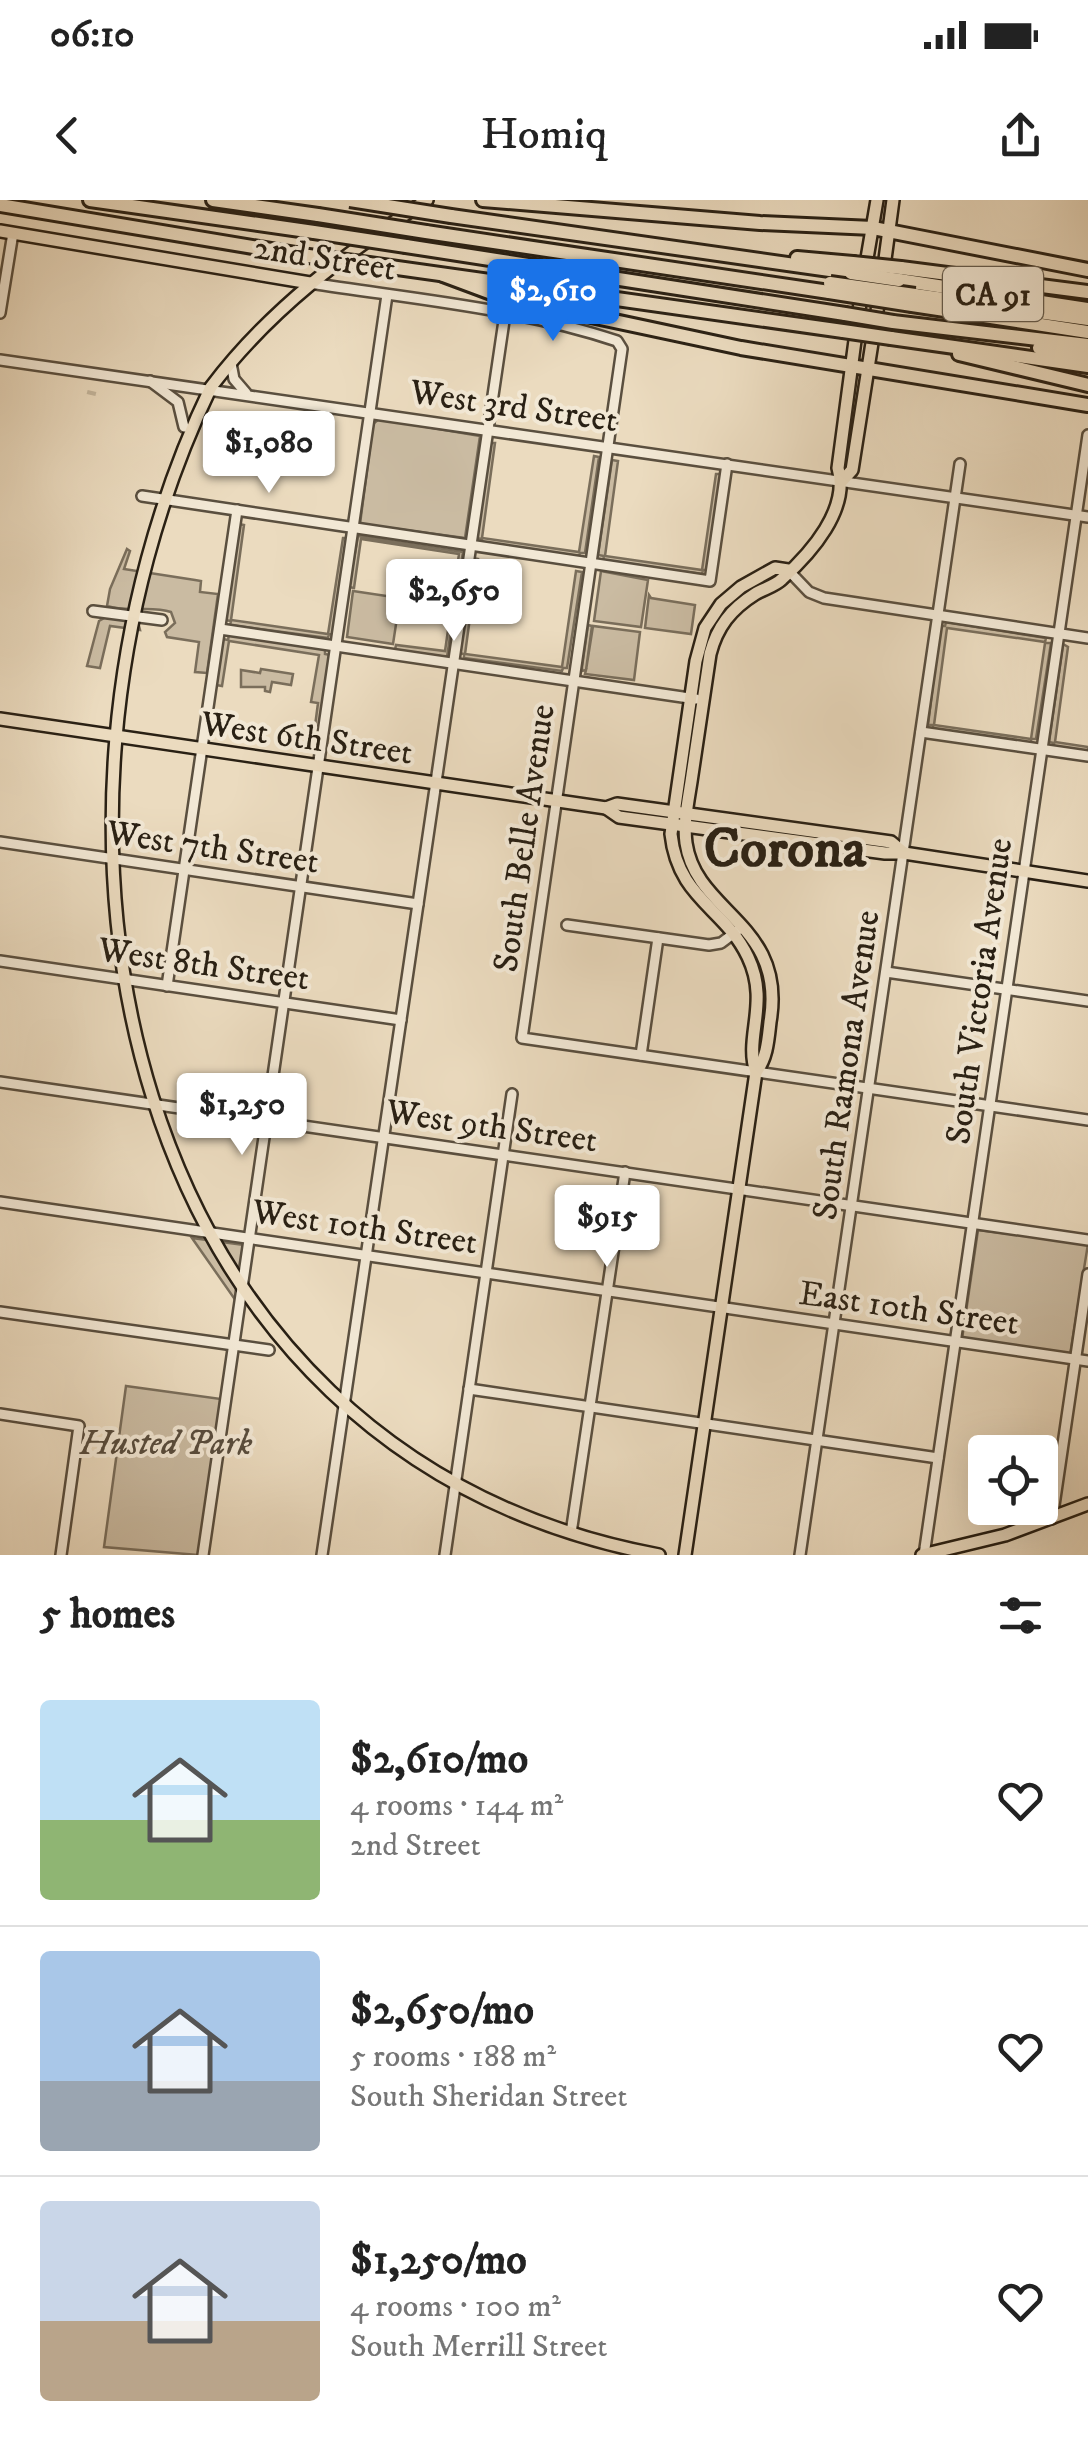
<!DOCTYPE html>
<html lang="en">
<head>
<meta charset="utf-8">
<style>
  body { margin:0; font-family:"IM FELL DW Pica",serif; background:#f2f2f2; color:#222; height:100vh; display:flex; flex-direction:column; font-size:38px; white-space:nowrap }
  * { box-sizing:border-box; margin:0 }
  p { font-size:32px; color:#767676 }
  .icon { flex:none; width:55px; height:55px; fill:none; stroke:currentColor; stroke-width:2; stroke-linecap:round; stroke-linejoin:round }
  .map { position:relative; height:1355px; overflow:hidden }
  .panel { display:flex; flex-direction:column; background:#fff; flex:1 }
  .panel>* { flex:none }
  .fabs { position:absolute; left:968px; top:1235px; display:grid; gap:20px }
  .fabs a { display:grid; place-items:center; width:90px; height:90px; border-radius:10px; background:#fff; box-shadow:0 10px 40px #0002; font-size:50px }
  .price { position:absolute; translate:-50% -85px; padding:0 22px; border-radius:10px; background:#fff; color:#222; font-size:32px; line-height:65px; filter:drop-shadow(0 2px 5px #0008) }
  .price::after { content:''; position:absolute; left:50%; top:60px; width:30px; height:22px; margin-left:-15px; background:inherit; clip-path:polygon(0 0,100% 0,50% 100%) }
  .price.active { background:#1a73e8; color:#fff }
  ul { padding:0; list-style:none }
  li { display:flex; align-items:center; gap:30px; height:250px; padding:0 40px }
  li+li { border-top:2px solid #e0e0e0 }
  li span { display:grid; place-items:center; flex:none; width:280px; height:200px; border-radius:10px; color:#555 }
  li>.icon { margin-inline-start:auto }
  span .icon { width:120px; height:120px; fill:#fffc; stroke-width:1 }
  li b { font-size:42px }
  h2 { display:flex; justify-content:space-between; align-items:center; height:120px; padding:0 40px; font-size:42px }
  .status { display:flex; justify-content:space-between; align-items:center; height:70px; padding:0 50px; background:#fff; direction:ltr }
  .status svg { height:28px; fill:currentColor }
  header { display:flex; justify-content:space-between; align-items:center; height:130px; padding:0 40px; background:#fff; font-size:45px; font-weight:600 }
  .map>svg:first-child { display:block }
</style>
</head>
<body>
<div class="status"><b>06:10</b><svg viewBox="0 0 49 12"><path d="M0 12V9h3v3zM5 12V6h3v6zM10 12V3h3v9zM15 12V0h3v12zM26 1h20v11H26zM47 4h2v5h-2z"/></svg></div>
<header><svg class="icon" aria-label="back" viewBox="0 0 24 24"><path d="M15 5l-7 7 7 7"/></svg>Homiq<svg class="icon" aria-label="share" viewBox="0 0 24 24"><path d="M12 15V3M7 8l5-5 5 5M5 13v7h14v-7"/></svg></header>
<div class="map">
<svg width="1088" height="1355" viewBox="0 0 1088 1355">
  <rect width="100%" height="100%" fill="#ebdbbf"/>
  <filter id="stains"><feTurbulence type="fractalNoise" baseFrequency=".002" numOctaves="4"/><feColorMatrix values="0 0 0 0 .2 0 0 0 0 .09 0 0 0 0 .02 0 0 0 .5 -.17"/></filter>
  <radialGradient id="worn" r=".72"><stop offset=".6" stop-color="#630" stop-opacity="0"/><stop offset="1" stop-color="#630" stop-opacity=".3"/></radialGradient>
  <g fill="#cabba2" stroke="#7a6e5b" stroke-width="2.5">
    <path d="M 379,219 L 480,236 L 465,338 L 360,324 L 373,224 Z"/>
    <path d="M 490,243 L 495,243 L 482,338 L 579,352 L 594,256 L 599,257 L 585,353 L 580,353 L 579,356 L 481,343 L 482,339 L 476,338 Z"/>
    <path d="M 612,260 L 618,261 L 605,356 L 702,370 L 716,274 L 722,274 L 707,370 L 703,370 L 702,374 L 603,360 L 604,356 L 598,355 Z"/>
    <path d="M 239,324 L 244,325 L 231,420 L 328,434 L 343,338 L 348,338 L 334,435 L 329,434 L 328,438 L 230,425 L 231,421 L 225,420 Z"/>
    <path d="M 358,336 L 463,352 L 447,457 L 395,450 L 396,445 L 445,451 L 459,354 L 361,339 L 354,388 L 349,387 Z"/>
    <path d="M 127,349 L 130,351 L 124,369 L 195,380 L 201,381 L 200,392 L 218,394 L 207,473 L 195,472 L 199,442 L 167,437 L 165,432 L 175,423 L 171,412 C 151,405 128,413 107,406 L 110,389 Z"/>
    <path d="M 473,358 L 478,359 L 465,454 L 562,467 L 576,371 L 582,372 L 567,468 L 563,468 L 562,471 L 464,458 L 464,454 L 459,453 Z"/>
    <path d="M 601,371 L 648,380 L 641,427 L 594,421 Z"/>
    <path d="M 353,391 L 400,398 L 393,444 L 347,437 Z"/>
    <path d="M 649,395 L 651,398 L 695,405 L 691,434 L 645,428 Z"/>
    <path d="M 106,417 L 138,422 L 140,430 L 110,426 L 100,468 L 87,466 L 99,421 Z"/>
    <path d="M 946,422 L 1046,438 L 1045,442 L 947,428 L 934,525 L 1031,539 L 1045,443 L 1051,443 L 1036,539 L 1031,539 L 1031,543 L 933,530 L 933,525 L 928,525 L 940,426 L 945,426 Z"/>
    <path d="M 588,425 L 592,426 L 586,470 L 593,426 L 640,432 L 634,480 L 585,474 L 586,470 L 582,471 L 582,467 Z"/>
    <path d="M 229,435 L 325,449 L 325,454 L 330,455 L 316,550 L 312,549 L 318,503 L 311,502 L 319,455 L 229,441 L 222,486 L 216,485 L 223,439 L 228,440 Z"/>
    <path d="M 1063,444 L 1068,447 L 1055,542 L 1088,547 L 1088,552 L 1054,547 L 1054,543 L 1049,542 Z"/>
    <path d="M 261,469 L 293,474 L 291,485 L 272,482 L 270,492 L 265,491 L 265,487 L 241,487 L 241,470 L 260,473 Z"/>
    <path d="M 978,1030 L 1088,1044 L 1070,1155 L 962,1139 Z"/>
    <path d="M 192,1038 L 244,1045 L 236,1101 Z"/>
    <path d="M 126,1186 L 221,1199 L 198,1355 L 104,1347 Z"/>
  </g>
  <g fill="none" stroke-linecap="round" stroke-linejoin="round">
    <path stroke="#c4b69d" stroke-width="9" stroke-dasharray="9 4.5" stroke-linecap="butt" d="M 91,195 L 92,191"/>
    <g stroke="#5a4f3f" stroke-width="14">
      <g id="minor">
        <path d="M 310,83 C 412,99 518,108 617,141 L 622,149 L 522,838 L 1088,920"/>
        <path d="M 0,113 L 13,33"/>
        <path d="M 0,160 L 1088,317"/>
        <path d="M 231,163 L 234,179 L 246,193"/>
        <path d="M 150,181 L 178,202 L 184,227"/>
        <path d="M 142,296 L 710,381 L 727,264"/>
        <path d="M 788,370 L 809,392 L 824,398 L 1088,438"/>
        <path d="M 93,411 L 162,420"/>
        <path d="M 220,429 L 696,499"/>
        <path d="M 921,532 L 1088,556"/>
        <path d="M 0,642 L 418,704"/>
        <path d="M 567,725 L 709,745 L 721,743 L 737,731"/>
        <path d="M 0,761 L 401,820"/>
        <path d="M 886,772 L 1088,801"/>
        <path d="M 167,786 L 237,310"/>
        <path d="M 641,855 L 658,738"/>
        <path d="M 0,882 L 1088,1040"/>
        <path d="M 0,1002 L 1088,1161"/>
        <path d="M 0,1112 L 269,1150"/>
        <path d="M 469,1189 L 938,1258"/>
        <path d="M 0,1214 L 79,1226 L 61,1355"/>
        <path d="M 1052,1319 L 1088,1074"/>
        <path d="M 571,1333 L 625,972"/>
        <path d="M 203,1355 L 387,95"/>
        <path d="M 322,1355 L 505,114"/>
        <path d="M 445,1355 L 512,894"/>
        <path d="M 800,1355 L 960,264"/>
        <path d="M 924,1355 L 1088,235"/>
      </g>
    </g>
    <g stroke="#292014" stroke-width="16">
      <g id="major">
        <path d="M 427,0 C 346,53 270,109 211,187 C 0,625 117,1254 659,1355"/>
        <path d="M 0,31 L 310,83"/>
        <path d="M 865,70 L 877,0"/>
        <path d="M 883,74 L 893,0"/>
        <path d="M 842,281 L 852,270 L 880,92"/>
        <path d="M 0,519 L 606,608 L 617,604 L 891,642 L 904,653"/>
        <path d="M 606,608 L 619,617 L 885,653 L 904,653 L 1088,681"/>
        <path d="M 756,872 C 767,858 768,840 770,822 C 787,723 696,714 686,643 C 683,621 689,597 692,575 C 698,535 704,495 710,454 C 717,427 731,409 755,394 C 763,389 775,386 782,379 C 811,353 850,309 838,268 L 862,88"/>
        <path d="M 685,1355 L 756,872 C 744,837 770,803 748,757 C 725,708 678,699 671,634 L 696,461 L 705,428 L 721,404 L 741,387 L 775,368 L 788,370"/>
        <path d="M 922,1355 L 1005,1335 L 1088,1304"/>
      </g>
    </g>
    <g stroke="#292014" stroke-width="18">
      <g id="highway">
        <path d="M 90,0 L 314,32"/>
        <path d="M 213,0 L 318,15"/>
        <path d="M 483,0 L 760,23 L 873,28 L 1088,70"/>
        <path d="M 0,5 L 301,55"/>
        <path d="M 451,16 L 851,73"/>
        <path d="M 426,32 L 829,92"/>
        <path d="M 406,46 L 845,114"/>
        <path d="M 797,58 L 853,63"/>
        <path d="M 369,64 L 843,131"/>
        <path d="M 901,68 L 1088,92"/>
        <path d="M 443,75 L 502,97 L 741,148 L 1088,205"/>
        <path d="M 899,80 L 1088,109"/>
        <path d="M 915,95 L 1088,119"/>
        <path d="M 912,105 L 1088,132"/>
        <path d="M 893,122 L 1088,145"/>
        <path d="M 891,138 L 1088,166"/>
        <path d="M 1039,148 L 1088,155"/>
        <path d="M 959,154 L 1088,185"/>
      </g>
    </g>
    <use href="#minor" stroke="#f2e8d5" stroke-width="9"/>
    <use href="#major" stroke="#ebdbbf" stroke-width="11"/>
    <use href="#highway" stroke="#ebdbbf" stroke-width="12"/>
    <g stroke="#292014" stroke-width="18" stroke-linecap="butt">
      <g id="highway-bridge">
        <path d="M 350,0 L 451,16"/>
        <path d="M 318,15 L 426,32"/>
        <path d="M 314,32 L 406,46"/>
        <path d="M 301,55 L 369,64"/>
        <path d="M 853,63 L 901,68"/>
        <path d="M 851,73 L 899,80"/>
        <path d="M 830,83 L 915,95"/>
        <path d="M 829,92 L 912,105"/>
        <path d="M 845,114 L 893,122"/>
        <path d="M 843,131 L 891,138"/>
      </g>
    </g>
    <use href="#highway-bridge" stroke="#ebdbbf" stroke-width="12"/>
  </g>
  <g text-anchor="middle" stroke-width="8" stroke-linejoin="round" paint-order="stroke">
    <rect fill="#f2e8d5" stroke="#655c4e" stroke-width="2.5" x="943" y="67" width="100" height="54" rx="8"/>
    <g font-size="32" font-weight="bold" fill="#292014">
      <text x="993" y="105">CA 91</text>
    </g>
    <g font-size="35" fill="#292014" stroke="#f2e8d5">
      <text transform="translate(325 57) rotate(9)" y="12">2nd Street</text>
      <text transform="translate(514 205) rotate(8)" y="12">West 3rd Street</text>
      <text transform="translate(307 537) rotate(8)" y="12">West 6th Street</text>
      <text transform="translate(523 638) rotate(-82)" y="12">South Belle Avenue</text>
      <text transform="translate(213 646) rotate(8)" y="12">West 7th Street</text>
      <text transform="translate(204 763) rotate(8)" y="12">West 8th Street</text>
      <text transform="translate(978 791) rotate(-82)" y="12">South Victoria Avenue</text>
      <text transform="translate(845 865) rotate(-82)" y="12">South Ramona Avenue</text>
      <text transform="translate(492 925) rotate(8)" y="12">West 9th Street</text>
      <text transform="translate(365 1026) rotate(8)" y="12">West 10th Street</text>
      <text transform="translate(909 1107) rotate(8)" y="12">East 10th Street</text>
    </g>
    <g font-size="35" font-style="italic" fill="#594e3f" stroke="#f2e8d5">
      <text x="166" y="1254">Husted Park</text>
    </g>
    <g font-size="55" font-weight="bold" fill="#292014" stroke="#f2e8d5">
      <text x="785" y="666">Corona</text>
    </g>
  </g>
  <rect width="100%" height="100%" filter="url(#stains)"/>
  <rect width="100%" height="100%" fill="url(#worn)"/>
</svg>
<div class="fabs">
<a><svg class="icon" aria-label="locate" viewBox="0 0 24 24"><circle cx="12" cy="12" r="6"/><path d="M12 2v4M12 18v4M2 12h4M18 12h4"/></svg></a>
</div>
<b class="price active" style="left:553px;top:144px">$2,610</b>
<b class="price" style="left:269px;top:296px">$1,080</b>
<b class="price" style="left:454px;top:444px">$2,650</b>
<b class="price" style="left:242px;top:958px">$1,250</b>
<b class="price" style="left:607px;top:1070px">$915</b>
</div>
<section class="panel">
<h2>5 homes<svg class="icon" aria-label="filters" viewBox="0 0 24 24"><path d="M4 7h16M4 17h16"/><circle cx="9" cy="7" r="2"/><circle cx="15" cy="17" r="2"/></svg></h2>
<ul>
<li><span style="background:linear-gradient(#bfe0f5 60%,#8fb573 0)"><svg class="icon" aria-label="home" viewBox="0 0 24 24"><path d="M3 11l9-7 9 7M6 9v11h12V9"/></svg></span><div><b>$2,610/mo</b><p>4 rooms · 144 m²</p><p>2nd Street</p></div><svg class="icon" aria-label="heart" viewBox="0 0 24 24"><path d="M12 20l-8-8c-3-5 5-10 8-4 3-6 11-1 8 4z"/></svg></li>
<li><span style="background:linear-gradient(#a9c7e8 65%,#9aa5b1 0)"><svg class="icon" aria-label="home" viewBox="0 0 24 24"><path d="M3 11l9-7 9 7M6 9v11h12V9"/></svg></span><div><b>$2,650/mo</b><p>5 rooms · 188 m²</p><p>South Sheridan Street</p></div><svg class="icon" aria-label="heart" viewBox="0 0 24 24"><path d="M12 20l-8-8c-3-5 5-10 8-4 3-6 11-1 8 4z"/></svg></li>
<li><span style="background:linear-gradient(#c9d6e8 60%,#b9a48a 0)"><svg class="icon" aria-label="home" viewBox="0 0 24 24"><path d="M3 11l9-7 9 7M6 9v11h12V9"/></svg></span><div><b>$1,250/mo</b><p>4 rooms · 100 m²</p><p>South Merrill Street</p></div><svg class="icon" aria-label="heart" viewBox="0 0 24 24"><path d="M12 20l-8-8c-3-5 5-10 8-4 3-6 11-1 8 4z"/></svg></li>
</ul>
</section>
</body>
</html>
